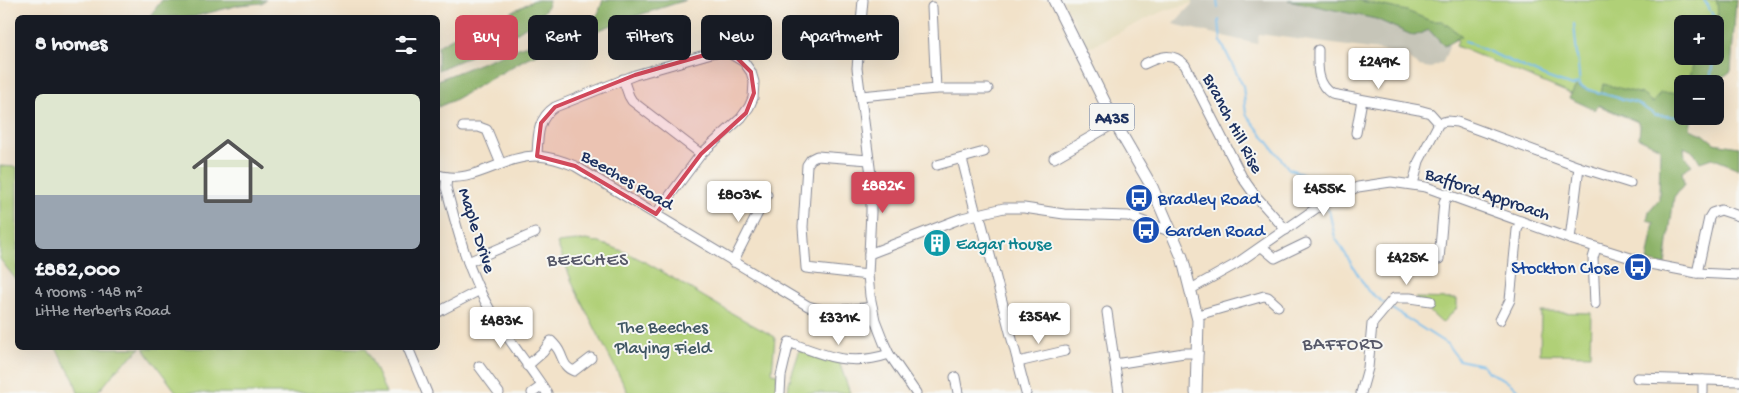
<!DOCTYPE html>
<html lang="en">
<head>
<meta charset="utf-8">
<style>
  body { margin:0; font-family:"Gochi Hand",sans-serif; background:#20242c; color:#f1f3f6; height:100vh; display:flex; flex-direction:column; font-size:19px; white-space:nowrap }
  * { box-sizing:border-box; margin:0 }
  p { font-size:16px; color:#9ea1a6 }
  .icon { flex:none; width:28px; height:28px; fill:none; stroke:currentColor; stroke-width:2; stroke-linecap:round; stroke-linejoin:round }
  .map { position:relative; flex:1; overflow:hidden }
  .panel { position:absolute; left:15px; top:15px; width:425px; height:335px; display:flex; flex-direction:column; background:#171b24; border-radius:8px; box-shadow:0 5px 20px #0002 }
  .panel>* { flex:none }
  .banner { position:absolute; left:455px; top:15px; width:475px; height:45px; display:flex; gap:10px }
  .controls { position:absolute; left:1674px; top:15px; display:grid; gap:10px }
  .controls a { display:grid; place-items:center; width:50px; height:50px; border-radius:8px; background:#171b24; box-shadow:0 5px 20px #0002; font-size:25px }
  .price { position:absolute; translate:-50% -42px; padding:0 11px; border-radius:5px; background:#fff; color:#222; font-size:16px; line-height:32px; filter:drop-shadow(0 1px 2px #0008) }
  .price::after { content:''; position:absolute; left:50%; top:30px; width:15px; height:11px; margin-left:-8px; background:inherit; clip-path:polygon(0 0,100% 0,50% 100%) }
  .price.active { background:#d1495b; color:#fff }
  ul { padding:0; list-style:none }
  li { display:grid; align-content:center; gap:10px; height:265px; padding:0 20px }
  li+li { border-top:1px solid #363941 }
  li span { display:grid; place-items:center; height:155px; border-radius:8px; color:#555 }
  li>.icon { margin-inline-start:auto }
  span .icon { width:90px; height:90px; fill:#fffc; stroke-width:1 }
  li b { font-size:21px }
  h2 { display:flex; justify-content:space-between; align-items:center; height:60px; padding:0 20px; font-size:21px }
  .tag { padding:0 18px; border-radius:8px; background:#171b24; box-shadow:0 5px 20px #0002; font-size:18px; line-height:45px }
  .tag.active { background:#d1495b; color:#fff }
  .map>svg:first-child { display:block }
</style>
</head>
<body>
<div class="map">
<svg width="1739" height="393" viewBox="0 0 1739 393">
  <rect width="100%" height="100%" fill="#f6f6f2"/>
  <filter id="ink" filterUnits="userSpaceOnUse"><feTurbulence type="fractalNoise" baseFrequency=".02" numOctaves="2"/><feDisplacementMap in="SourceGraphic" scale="10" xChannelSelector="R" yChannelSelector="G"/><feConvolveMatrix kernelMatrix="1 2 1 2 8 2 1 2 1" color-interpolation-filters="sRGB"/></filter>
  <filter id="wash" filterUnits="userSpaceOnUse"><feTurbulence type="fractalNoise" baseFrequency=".0096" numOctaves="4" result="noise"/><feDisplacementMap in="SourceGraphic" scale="20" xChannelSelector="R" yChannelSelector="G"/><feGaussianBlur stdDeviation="1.12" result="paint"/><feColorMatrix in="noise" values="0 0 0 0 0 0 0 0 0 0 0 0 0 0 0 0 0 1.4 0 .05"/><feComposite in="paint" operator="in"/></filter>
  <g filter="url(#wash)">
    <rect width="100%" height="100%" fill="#f2e2c9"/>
    <path fill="#e3dbba" d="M 1063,0 L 1193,0 L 1193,3 L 1169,9 L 1150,17 L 1088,48 Z"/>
    <path fill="#c6c5b8" d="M 1193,0 L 1314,0 L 1429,26 L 1447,38 L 1449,47 L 1443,62 L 1431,68 L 1419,66 L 1410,59 L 1407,54 L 1259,34 L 1257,44 L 1173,24 L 1193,3 Z"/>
    <g fill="#b0d077" stroke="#66806a" fill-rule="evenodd">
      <path d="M 1317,0 L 1729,0 L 1715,84 L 1682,84 L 1681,140 L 1456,46 L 1458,41 L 1454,36 L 1429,24 ZM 1682,24 L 1715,24 L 1715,56 L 1682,56 Z"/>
      <path d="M 0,166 L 17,167 L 17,281 L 0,259 Z"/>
      <path d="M 587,240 C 623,247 651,265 681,283 C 712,302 743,320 775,337 L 772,373 L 777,374 L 776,393 L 628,393 L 574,287 L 557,243 Z"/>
      <path d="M 1415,298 L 1457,299 L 1457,308 L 1442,323 Z"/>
      <path d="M 1541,312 L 1591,313 L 1590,355 L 1540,354 Z"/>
      <path d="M 56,348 L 141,348 L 117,369 L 98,393 L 78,393 L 74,380 Z"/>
      <path d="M 143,348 L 366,348 L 386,393 L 177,393 Z"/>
      <path d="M 800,349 L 838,359 L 850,393 L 788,393 L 789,383 Z"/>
    </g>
    <g fill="#8cb268" stroke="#547063">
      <path d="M 162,0 L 266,0 L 262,3 L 239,5 L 193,17 L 149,17 Z"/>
      <path d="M 534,0 L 549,0 C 548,26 460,60 438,70 L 438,46 L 461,33 L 464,20 L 472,18 L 481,24 L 491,23 Z"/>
      <path d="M 603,0 L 686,0 L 630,18 L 527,58 L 454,100 L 438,107 L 438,80 L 592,19 L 598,14 Z"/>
      <path d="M 1288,0 L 1357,0 L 1407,11 L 1431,21 L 1442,21 L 1462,36 L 1444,46 L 1429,30 L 1414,36 L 1376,19 Z"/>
      <path d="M 1716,0 L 1736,0 L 1731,71 L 1722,78 L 1715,95 L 1715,84 L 1685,84 L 1689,80 L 1694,61 L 1708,56 L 1715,56 C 1715,45 1720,7 1716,0 Z"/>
      <path d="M 1603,84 L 1642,94 L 1653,103 L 1660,93 L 1674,93 L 1682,86 L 1682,116 L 1692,116 L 1690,129 L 1703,134 L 1714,143 L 1739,147 L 1739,169 L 1712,158 L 1700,162 L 1694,152 L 1684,147 L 1685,157 L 1692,165 L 1682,171 L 1684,184 L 1674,197 L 1665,265 L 1647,261 L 1654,222 L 1647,220 L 1649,211 L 1659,199 L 1660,148 L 1639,138 L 1640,126 L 1637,121 L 1599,105 L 1595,110 L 1569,98 L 1576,86 L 1601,94 Z"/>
    </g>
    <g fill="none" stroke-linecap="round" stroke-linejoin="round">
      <g stroke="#74bcec" stroke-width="2">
        <path d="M 1217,0 L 1218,8"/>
        <path d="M 1704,0 L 1710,10"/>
        <path d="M 1712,12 C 1720,25 1721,39 1715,53"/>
        <path d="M 1219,20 L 1221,42 L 1243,86 L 1246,114 L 1289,169 L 1302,173 L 1312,196 L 1319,202"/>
        <path d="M 1574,24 L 1580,86 L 1589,90 L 1637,103 L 1655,115 L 1678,117 L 1682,112"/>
        <path d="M 1465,41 L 1546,77 L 1572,86 L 1578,83"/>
        <path d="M 1708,84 L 1711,74 L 1714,56"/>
        <path d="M 1324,207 L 1329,211 L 1335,237 L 1368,291 L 1385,304"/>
        <path d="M 1389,307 L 1447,344 L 1459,360 L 1483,365 L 1488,372 L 1502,378 L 1523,393"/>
      </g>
    </g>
  </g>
  <g filter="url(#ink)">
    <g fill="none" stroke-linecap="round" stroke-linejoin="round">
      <g stroke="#868894" stroke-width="11">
        <g id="minor">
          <path d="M 863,0 L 857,68 L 871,175 L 871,212 L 868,275 L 870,296 L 875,320 L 884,343 L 889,354 L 916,393"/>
          <path d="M 932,7 L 936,89"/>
          <path d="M 1318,50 C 1318,67 1316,83 1332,94 L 1419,110 L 1430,113 L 1439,123"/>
          <path d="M 1144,64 C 1159,57 1172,51 1185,65 L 1242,177 L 1254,194 L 1286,230"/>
          <path d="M 623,79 L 629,96 L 632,101 L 701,154"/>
          <path d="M 861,96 L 936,89 L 988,89"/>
          <path d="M 463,127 L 479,127 L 487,130 L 501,164"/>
          <path d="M 1356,133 L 1362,100"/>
          <path d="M 537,156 C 538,136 537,119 555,107 L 635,75 L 715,52 L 729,53 L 744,62 L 751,72 L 754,82 L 753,98 L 749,107 L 741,118 L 701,154 L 656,214"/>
          <path d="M 1054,158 L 1115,123"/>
          <path d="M 962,159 L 976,214"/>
          <path d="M 937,165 L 984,152"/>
          <path d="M 438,175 C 473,186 502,155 538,156 C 551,157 563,161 575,166 L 808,306 C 829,314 851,309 872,307"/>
          <path d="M 447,177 L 446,187 C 457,229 468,273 490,310 C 507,339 529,365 547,393"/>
          <path d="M 1413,184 L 1419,161 L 1439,123 L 1447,121 L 1457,122 L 1579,167 L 1630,183"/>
          <path d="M 979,213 L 1026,393"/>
          <path d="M 1133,218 L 1152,187"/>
          <path d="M 1570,239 L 1579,167"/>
          <path d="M 1262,247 L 1275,258 L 1306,243"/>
          <path d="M 869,254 L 962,218 L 1004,208 L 1024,208 L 1064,214 L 1128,216 L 1172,232"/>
          <path d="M 1439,259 L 1444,202 L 1448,194"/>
          <path d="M 468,262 L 535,233"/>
          <path d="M 733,262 L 767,195"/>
          <path d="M 1697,273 L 1709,218 L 1712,213 L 1721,210 L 1739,216"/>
          <path d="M 868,275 L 806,268 L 803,227 L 807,165 L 811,159 L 817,156 L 869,160"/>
          <path d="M 1191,289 L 1236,264 L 1328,200 L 1358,187 L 1391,182 L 1426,187 L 1570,239 L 1650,264 L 1697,273 L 1739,275"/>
          <path d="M 1595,304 L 1593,258 L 1596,248"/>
          <path d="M 438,312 L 480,290"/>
          <path d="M 1107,312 L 1119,393"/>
          <path d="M 1198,315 L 1264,296 L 1268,297 L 1278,306"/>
          <path d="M 1500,320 L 1510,300 L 1517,230 L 1521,221"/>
          <path d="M 408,348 L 427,393"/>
          <path d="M 1018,362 L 1065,351"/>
          <path d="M 1115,364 L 1184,353 L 1198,353"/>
          <path d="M 479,366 L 499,393"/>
          <path d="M 527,366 L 543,352 L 551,341 C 554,344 557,347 559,351 C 564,360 563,367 574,371 L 591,358"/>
          <path d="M 955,377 L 958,393"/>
          <path d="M 1637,378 L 1739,381"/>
          <path d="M 1703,380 L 1703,393"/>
          <path d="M 532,393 L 542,386"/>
          <path d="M 780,393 L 781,376 L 789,342 C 825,356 851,367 889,354"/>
          <path d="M 1361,393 L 1368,368 L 1372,324 L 1394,298 L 1410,298 L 1431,301"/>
        </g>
      </g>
      <g stroke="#868894" stroke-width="13">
        <path id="major" d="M 1054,0 L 1115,123 L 1152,187 L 1182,257 L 1198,320 L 1196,393"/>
      </g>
      <use href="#minor" stroke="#fff" stroke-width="9"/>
      <use href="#major" stroke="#fff" stroke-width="11"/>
    </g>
  </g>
  <path fill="#d1495b" fill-opacity="0.2" stroke="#d1495b" stroke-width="4" stroke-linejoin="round" d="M 715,52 L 734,55 L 751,72 L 754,93 L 746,113 L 701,154 L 656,214 L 575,166 L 537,156 L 541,123 L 555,107 L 635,75 Z"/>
  <defs>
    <g id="bus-disc" transform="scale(1.4375)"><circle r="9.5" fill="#1a4fb4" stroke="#f6f6f2"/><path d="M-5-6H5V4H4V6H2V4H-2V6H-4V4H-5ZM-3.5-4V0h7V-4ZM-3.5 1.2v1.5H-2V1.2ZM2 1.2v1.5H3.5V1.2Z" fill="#fff"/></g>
    <g id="building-disc" transform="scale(1.4375)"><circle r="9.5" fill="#0f9aa8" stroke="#f6f6f2"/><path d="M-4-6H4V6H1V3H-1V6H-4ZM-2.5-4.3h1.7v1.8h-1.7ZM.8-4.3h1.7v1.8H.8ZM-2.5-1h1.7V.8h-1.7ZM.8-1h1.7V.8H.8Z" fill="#fff"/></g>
  </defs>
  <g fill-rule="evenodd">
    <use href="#bus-disc" x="1139" y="198"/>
    <use href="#bus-disc" x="1146" y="230"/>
    <use href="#building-disc" x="937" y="243"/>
    <use href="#bus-disc" x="1638" y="267"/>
  </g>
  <g text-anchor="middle" stroke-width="4" stroke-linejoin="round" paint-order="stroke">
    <rect fill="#f6f6f2" stroke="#5d6b8a" stroke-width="1" x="1089.5" y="103.5" width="45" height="27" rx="4"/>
    <g font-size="16" font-weight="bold" fill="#1b2f5e">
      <text x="1112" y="123">A435</text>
    </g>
    <g font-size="18" fill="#1b2f5e" stroke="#f6f6f2">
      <text transform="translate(1234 123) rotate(62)" y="6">Branch Hill Rise</text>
      <text transform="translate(628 179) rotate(30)" y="6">Beeches Road</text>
      <text transform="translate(1488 193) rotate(19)" y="6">Bafford Approach</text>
      <text transform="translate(478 230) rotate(72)" y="6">Maple Drive</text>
    </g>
    <g font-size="18" fill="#164399" stroke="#f6f6f2" text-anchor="start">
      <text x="1158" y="204">Bradley Road</text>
      <text x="1165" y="236">Garden Road</text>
      <text x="1619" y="273" text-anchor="end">Stockton Close</text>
    </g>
    <g font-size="18" fill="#0d838f" stroke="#f6f6f2" text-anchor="start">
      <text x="956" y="249">Eagar House</text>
    </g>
    <g font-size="18" fill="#405764" stroke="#f6f6f2">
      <text x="663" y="332">The Beeches<tspan x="663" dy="21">Playing Field</tspan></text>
    </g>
    <g font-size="19" letter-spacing="1" fill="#565868" stroke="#f6f6f2">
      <text x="588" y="265">BEECHES</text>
      <text x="1343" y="349">BAFFORD</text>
    </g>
  </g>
</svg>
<div class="controls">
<a>+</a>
<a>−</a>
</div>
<b class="price" style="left:1379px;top:90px">£249K</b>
<b class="price active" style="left:883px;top:214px">£882K</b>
<b class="price" style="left:1324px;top:217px">£455K</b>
<b class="price" style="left:739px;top:223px">£803K</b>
<b class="price" style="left:1407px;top:286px">£425K</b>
<b class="price" style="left:1039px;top:345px">£354K</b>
<b class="price" style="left:839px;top:346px">£331K</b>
<b class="price" style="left:501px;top:349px">£483K</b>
<div class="banner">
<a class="tag active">Buy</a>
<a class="tag">Rent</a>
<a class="tag">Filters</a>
<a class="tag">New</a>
<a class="tag">Apartment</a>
</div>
<section class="panel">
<h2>8 homes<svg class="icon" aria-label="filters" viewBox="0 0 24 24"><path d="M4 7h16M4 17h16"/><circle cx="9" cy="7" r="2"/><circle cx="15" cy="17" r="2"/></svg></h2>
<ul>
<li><span style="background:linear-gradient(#dfe7d0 65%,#9aa5b1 0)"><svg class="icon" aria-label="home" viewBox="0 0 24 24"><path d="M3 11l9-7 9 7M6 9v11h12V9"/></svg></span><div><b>£882,000</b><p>4 rooms · 148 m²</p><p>Little Herberts Road</p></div></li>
</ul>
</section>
</div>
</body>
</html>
